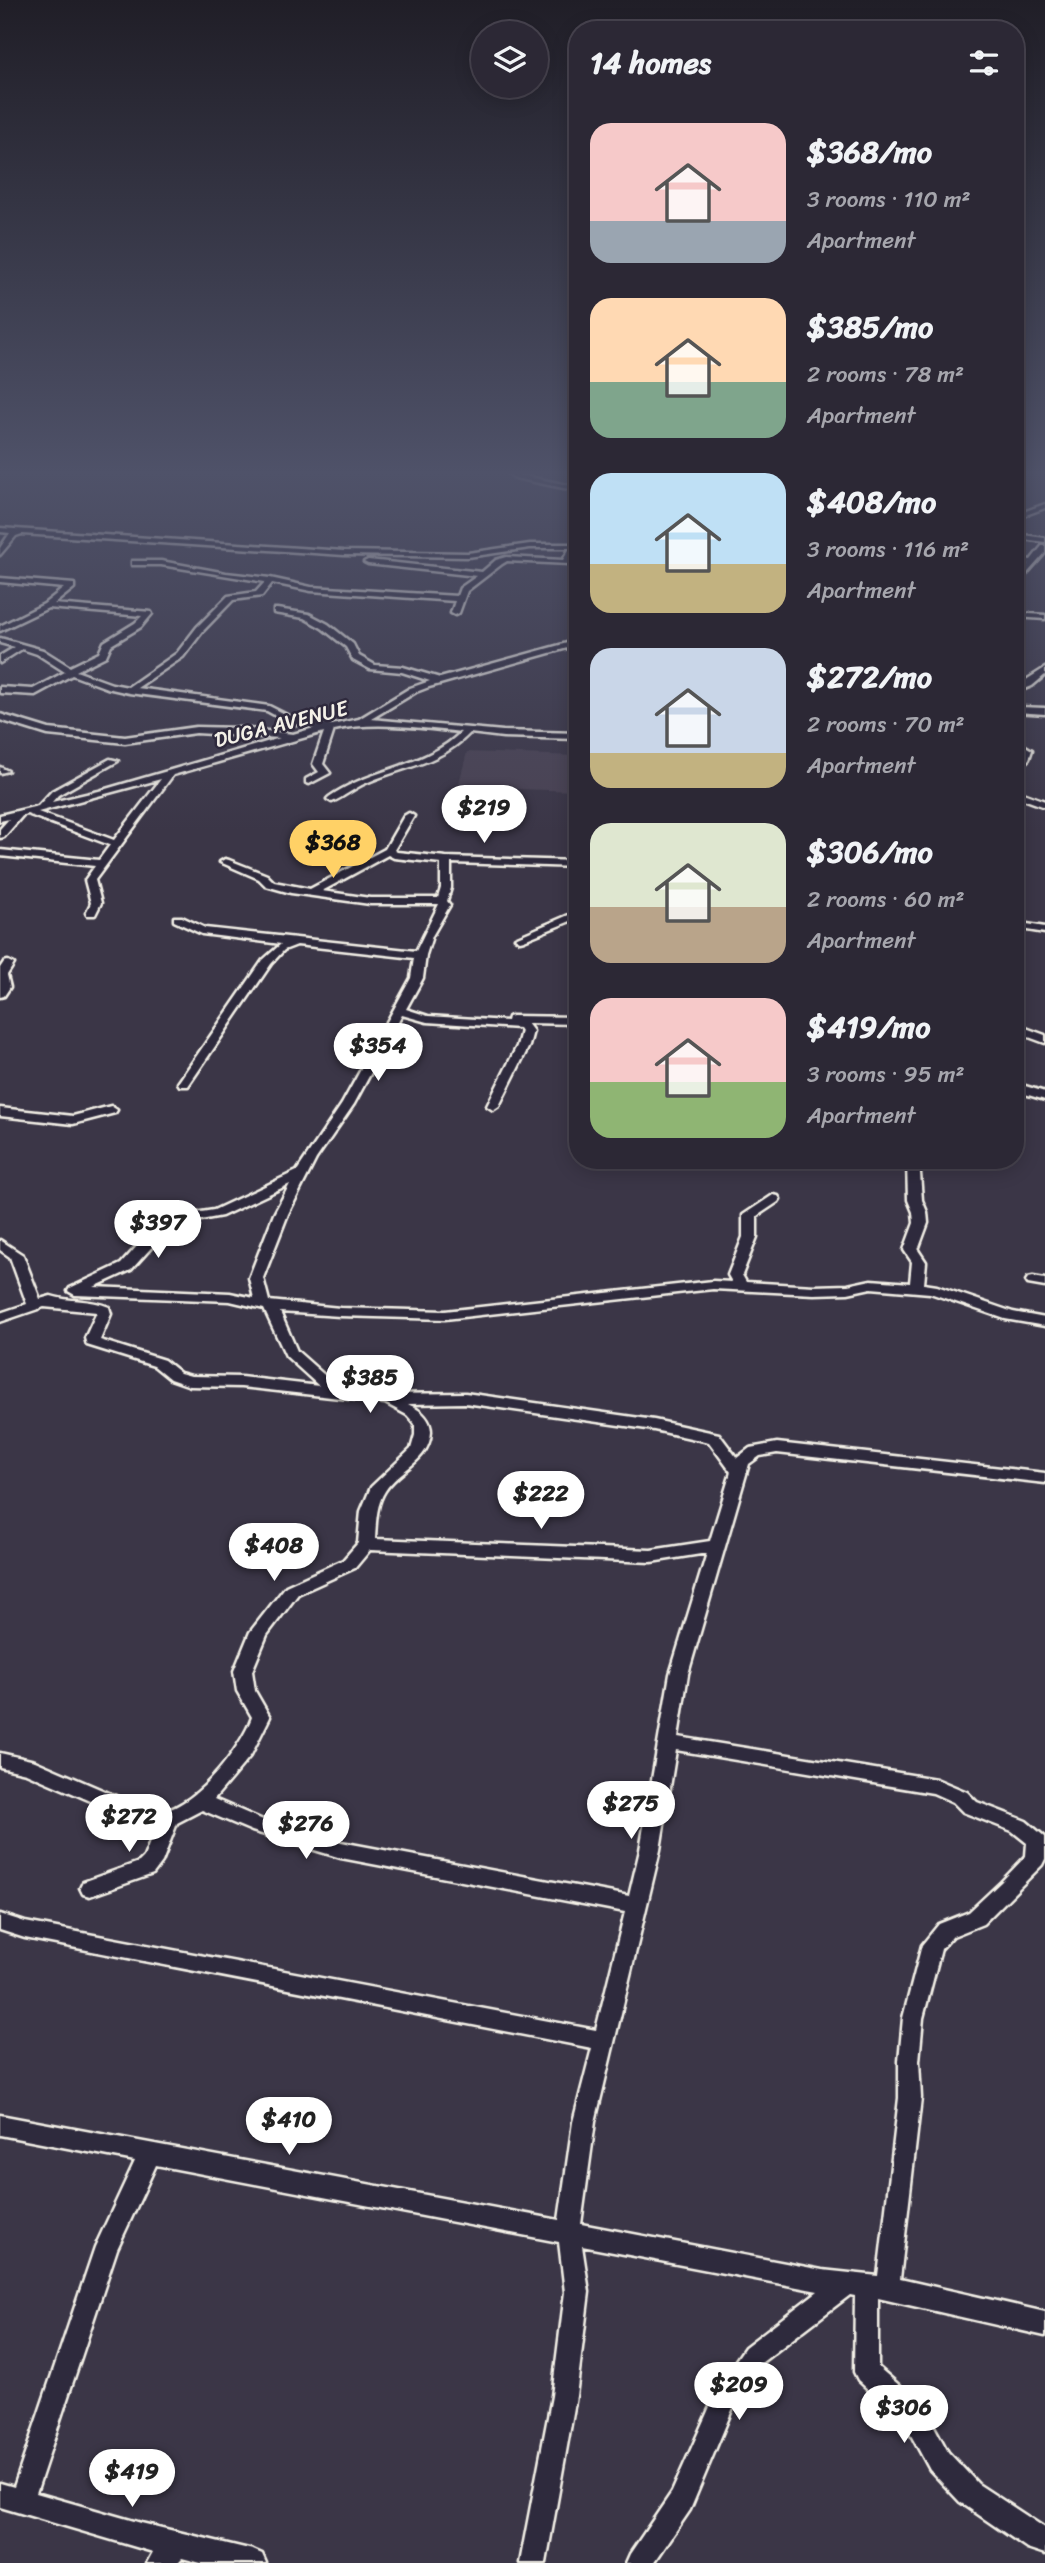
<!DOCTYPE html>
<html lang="en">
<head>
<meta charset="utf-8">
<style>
  body { margin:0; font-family:Sriracha,sans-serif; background:#383441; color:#f1f3f6; height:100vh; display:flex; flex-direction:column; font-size:26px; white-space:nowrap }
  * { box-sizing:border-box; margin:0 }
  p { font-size:23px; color:#a6a6ad }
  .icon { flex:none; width:38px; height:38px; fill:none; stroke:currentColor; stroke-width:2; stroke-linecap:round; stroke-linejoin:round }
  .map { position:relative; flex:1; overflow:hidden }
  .panel { position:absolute; left:569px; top:21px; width:455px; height:1148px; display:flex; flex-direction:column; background:#2c2835; border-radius:28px; box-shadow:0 4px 18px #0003,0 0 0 2px #484450 }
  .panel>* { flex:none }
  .tools { position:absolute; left:471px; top:21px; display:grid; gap:14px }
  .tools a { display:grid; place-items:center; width:77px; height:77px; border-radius:50%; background:#2c2835; box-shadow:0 4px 18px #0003,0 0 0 2px #484450; font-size:35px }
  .price { position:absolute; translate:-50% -60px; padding:0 16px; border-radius:24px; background:#fff; color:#222; font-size:23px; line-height:46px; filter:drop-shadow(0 2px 4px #0008) }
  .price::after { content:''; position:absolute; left:50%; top:42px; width:21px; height:16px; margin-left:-10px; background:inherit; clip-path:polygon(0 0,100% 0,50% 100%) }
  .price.active { background:#ffd166; color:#111 }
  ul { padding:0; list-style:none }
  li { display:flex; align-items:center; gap:21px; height:175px; padding:0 21px }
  li span { display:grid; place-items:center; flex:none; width:196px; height:140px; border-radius:21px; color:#555 }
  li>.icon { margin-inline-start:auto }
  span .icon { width:84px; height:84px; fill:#fffc; stroke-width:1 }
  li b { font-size:30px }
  h2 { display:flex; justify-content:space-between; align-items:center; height:84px; padding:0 21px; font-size:30px }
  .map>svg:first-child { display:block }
</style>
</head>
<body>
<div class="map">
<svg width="1045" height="2563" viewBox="0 0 1045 2563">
  <rect width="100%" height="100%" fill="#3b3647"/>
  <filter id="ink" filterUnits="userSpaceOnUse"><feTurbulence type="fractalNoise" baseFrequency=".0143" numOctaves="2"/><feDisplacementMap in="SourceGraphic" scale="14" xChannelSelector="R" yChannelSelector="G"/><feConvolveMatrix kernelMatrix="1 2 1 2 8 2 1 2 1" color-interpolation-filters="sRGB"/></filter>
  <g filter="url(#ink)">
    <path fill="#484352" d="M 467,752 L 577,756 L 577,791 L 458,787 Z"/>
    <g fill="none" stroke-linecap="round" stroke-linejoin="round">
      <g stroke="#f4f1e8" stroke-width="5">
        <g id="street">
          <path d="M 506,472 L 513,472 L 519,475 L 578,487 L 578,491 L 515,478 Z"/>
          <path d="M 1045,504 L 1045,508 L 1015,519 L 1015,515 Z"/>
          <path d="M 0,528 L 344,551 L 468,553 L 530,544 L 578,544 L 578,548 L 569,564 L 507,561 L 502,564 L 467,591 L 459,613 L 455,615 L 451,613 L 455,601 L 311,591 L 272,583 L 262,596 L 233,600 L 203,631 L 183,657 L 137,688 L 269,706 L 293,718 L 332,725 L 359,719 L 410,688 L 430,681 L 402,672 L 370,669 L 353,660 L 346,647 L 322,628 L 304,618 L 274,613 L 274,609 L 277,609 L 309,614 L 328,624 L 353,644 L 359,656 L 375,665 L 403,667 L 440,678 L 578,640 L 578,645 L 429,687 L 416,692 L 371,719 L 503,731 L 578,733 L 578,739 L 503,737 L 470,733 C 439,765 404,766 366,783 C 354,788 344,797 332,802 L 327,799 L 329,797 C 370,768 425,768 461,732 C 418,728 376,721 334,730 L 323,764 L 330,773 L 309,784 L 306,783 L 306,779 L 319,772 L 313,764 L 324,732 L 173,775 L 95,880 L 101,903 L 95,915 L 87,915 L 86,913 L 91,903 L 85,880 L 95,866 L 0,856 L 0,850 L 99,860 L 110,845 L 27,814 L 23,815 L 4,837 L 0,838 L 0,829 L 9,819 L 0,821 L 0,815 L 38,806 L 52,791 L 110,759 L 118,761 L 58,795 L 52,802 L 99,791 L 280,738 L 196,733 L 125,743 L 48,735 L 0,720 L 0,714 L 49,729 L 125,737 L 196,727 L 241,728 L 293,734 L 314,728 L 287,722 L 267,711 L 129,693 L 107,688 L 72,675 L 35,695 L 0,693 L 0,687 L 33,689 L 65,672 L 37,654 L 22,649 L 0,663 L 0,656 L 15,647 L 0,643 L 0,638 L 43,650 L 70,667 L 99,653 L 104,642 L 135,623 L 142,616 L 48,608 L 0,631 L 0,626 L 44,604 L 64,588 L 0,582 L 0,578 L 74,584 L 74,588 L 54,604 L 151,612 L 152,614 L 141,627 L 111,645 L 106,656 L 76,671 L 112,684 L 128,687 L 177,653 L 197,627 L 228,596 L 256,592 L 265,582 L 161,565 L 132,565 L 132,561 L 161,561 L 226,573 L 270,578 L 311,587 L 457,596 L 460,588 L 477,576 L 368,564 L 364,562 L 368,560 L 482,572 L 496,560 L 506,557 L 563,560 L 570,548 L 530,548 L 468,557 L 344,555 L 22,534 L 16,536 L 0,555 L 0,548 L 10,533 L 0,532 ZM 161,779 L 114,840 L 38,812 Z"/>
          <path d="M 1015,534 L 1045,538 L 1045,542 L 1015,538 Z"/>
          <path d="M 1042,546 L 1045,546 L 1045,553 L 1015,587 L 1015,580 L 1028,564 L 1015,562 L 1015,558 L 1031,560 Z"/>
          <path d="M 1015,613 L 1045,615 L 1045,619 L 1015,617 Z"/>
          <path d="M 1015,622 L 1019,624 L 1019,637 L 1015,639 Z"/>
          <path d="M 1045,668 L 1045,675 L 1032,686 L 1015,693 L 1015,687 Z"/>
          <path d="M 1019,707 L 1045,708 L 1045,714 L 1016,712 L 1016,708 Z"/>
          <path d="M 1015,740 L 1032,750 L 1029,759 L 1015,771 L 1015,763 L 1021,756 L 1022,751 L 1015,747 Z"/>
          <path d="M 0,767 L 8,771 L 0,773 Z"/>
          <path d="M 1015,790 L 1045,801 L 1045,807 L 1015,796 Z"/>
          <path d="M 409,813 L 414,816 L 394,850 L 397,852 L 446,857 L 578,861 L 578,867 L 451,863 L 451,888 L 447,901 L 450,905 L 432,936 L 426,955 L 423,978 L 406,1009 L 428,1016 L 507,1021 L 508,1017 L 512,1016 L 578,1017 L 578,1024 L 527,1023 L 533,1031 L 529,1046 L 499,1106 L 493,1110 L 487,1106 L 517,1046 L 521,1031 L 519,1028 L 427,1022 L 402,1015 L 354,1104 L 316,1159 L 288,1214 L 263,1278 L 269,1301 L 340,1308 L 445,1311 L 713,1281 L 732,1282 L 728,1275 L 743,1237 L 743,1215 L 773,1195 L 778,1196 L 780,1199 L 778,1202 L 757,1216 L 757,1237 L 742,1275 L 746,1282 L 814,1286 L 848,1285 L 871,1280 L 910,1283 L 912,1262 L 904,1250 L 914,1223 L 913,1212 L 908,1200 L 907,1160 L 919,1160 L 922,1200 L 927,1212 L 928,1223 L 918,1250 L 926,1262 L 924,1284 L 937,1286 L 1013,1312 L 1045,1318 L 1045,1326 L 1005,1319 L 930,1293 L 871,1288 L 848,1293 L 814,1294 L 713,1289 L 445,1319 L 340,1316 L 280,1312 L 297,1351 L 340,1389 L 389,1394 L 465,1393 L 654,1420 L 719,1434 L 737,1458 L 750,1448 L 777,1443 L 1045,1473 L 1045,1483 L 777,1453 L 760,1456 L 749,1464 L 688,1674 L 678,1737 L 936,1779 L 967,1792 L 977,1802 L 1026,1821 L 1045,1837 L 1045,1859 L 1042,1865 L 983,1924 L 953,1936 L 941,1949 L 923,2018 L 919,2061 L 921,2098 L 900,2279 L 1045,2312 L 1045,2336 L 878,2298 L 878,2367 L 923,2406 L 948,2452 L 978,2484 L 1045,2528 L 1045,2554 L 1027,2548 L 960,2502 L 930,2470 L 905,2424 L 858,2380 L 854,2372 L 855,2296 L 850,2295 L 761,2363 L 737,2398 L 690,2510 L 654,2563 L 626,2563 L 630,2554 L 672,2492 L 721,2382 L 745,2347 L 818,2291 L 582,2246 L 589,2292 L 576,2396 L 546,2563 L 520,2563 L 552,2396 L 565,2292 L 559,2242 L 156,2165 L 117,2249 L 36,2493 L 141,2523 L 253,2550 L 262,2554 L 266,2563 L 201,2563 L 182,2558 L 177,2563 L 147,2563 L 153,2552 L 0,2507 L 0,2483 L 14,2487 L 95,2247 L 135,2161 L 0,2135 L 0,2115 L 559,2220 L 573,2122 L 592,2048 L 25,1938 L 0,1930 L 0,1914 L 25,1922 L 596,2030 L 625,1912 L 341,1858 L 252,1831 L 202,1810 L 177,1823 L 162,1862 L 153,1874 L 90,1896 L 83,1894 L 80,1888 L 83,1882 L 139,1862 L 144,1857 L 156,1827 L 144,1824 L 26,1773 L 0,1767 L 0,1753 L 35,1761 L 153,1812 C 190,1815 241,1749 252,1717 L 237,1691 L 234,1671 L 250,1632 L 286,1586 L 343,1560 L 358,1543 L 361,1511 L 371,1487 L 411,1449 L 415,1435 L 415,1424 L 407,1415 L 385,1403 L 241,1387 L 190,1386 L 170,1379 L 154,1366 L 87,1345 L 85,1338 L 97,1312 L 44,1307 L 0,1322 L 0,1313 L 27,1304 L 10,1257 L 0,1250 L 0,1240 L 23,1255 L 40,1299 L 51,1296 C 69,1302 91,1299 109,1307 L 111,1314 L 100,1340 L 164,1360 L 180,1373 L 191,1376 L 241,1377 L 319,1386 L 286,1356 L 264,1309 L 230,1301 L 75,1295 L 68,1291 L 70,1288 L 121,1264 L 158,1223 L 182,1215 L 214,1210 L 297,1171 L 342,1104 L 411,978 L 414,958 L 297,945 L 284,950 L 271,964 L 188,1086 L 180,1086 L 178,1083 L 263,960 L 281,944 L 202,934 L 174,921 L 174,917 L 182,917 L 205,928 L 416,951 L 439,904 L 370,904 L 291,893 L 266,886 L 259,879 L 220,862 L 225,859 L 229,860 L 267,875 L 274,882 L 310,889 L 385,849 L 404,816 ZM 388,855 L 394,858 L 441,863 L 441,888 L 438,898 L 370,898 L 322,891 ZM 290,1184 L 274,1214 L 249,1278 L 254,1298 L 230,1293 L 94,1287 L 131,1270 L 168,1229 L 185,1223 L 222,1216 ZM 465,1403 L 654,1430 L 709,1442 L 731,1472 L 710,1541 L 651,1550 L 375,1539 C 376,1522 376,1505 385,1491 C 399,1469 429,1462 431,1432 C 431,1418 420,1410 408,1404 ZM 370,1550 L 651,1562 L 707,1553 L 670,1674 L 640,1850 L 629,1896 L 341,1842 L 263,1820 L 214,1799 L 251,1755 L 270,1717 L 255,1691 L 252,1671 L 267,1635 L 298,1594 L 355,1568 ZM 676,1750 L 933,1793 L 953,1802 L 963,1812 L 1012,1831 L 1027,1843 L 1026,1856 L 1001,1882 L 969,1912 L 939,1924 L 922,1945 L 903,2018 L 899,2061 L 899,2098 L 878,2276 L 822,2270 L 581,2224 L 595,2122 L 660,1850 Z"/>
          <path d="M 578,911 L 578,918 L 524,940 L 520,941 L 515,938 Z"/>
          <path d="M 1015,922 L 1045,927 L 1045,933 L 1015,928 Z"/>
          <path d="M 8,961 L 14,964 L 7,975 L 10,987 L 4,996 L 0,997 L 0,968 L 4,962 Z"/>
          <path d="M 1015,1024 L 1045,1035 L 1045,1043 L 1015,1032 Z"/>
          <path d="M 1015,1083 L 1045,1092 L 1045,1100 L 1015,1091 Z"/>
          <path d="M 111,1106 L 117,1110 L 115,1113 L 73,1124 L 0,1116 L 0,1108 L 73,1116 Z"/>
          <path d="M 1033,1277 L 1045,1279 L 1045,1287 L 1028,1284 L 1026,1281 L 1028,1278 Z"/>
        </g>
      </g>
      <use href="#street" fill="#2f2a3d" fill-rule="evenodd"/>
    </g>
  </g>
  <linearGradient id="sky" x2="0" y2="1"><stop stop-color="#201e27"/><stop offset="0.57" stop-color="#4f5269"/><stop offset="1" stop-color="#4f5269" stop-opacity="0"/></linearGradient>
  <rect width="1045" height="830" fill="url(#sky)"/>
  <g text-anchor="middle" stroke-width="5" stroke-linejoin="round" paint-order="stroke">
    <g font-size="21" fill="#f4f1e8" stroke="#2f2a3d">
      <text transform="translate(281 724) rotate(-14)" y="7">DUGA AVENUE</text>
    </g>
  </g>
</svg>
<div class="tools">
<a><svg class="icon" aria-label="layers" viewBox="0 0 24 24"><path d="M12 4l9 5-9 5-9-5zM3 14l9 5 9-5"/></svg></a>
</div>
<b class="price" style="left:484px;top:845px">$219</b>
<b class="price active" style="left:333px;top:880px">$368</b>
<b class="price" style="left:378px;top:1083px">$354</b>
<b class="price" style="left:158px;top:1260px">$397</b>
<b class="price" style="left:370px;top:1415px">$385</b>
<b class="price" style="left:541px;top:1531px">$222</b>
<b class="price" style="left:274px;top:1583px">$408</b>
<b class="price" style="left:631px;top:1841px">$275</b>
<b class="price" style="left:129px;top:1854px">$272</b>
<b class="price" style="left:306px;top:1861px">$276</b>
<b class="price" style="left:289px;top:2157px">$410</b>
<b class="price" style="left:739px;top:2422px">$209</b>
<b class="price" style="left:904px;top:2445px">$306</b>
<b class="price" style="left:132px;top:2509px">$419</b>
<section class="panel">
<h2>14 homes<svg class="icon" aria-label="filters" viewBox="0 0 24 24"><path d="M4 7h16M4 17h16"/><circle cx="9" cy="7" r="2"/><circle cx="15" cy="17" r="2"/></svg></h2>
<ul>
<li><span style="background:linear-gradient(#f6c9c9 70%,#9aa5b1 0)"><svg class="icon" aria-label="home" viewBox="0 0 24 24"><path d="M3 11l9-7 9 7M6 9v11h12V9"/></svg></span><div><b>$368/mo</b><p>3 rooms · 110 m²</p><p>Apartment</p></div></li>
<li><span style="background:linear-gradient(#ffd9b3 60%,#7fa58c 0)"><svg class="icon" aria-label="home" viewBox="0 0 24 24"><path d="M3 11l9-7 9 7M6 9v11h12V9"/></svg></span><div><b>$385/mo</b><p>2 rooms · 78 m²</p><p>Apartment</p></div></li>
<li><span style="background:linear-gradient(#bfe0f5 65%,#c2b280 0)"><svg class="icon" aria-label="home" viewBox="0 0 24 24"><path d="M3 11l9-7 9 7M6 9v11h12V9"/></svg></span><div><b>$408/mo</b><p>3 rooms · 116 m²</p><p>Apartment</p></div></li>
<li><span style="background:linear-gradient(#c9d6e8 75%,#c2b280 0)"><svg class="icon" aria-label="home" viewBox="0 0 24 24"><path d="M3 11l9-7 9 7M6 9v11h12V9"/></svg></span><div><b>$272/mo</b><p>2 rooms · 70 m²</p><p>Apartment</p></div></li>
<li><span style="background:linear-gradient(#dfe7d0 60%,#b9a48a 0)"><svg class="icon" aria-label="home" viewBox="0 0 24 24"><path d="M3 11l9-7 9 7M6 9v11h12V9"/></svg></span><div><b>$306/mo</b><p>2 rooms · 60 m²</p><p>Apartment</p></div></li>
<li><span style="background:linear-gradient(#f6c9c9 60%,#8fb573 0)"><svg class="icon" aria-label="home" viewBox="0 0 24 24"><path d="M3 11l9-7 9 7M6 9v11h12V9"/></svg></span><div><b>$419/mo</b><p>3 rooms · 95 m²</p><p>Apartment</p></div></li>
</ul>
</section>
</div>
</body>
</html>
